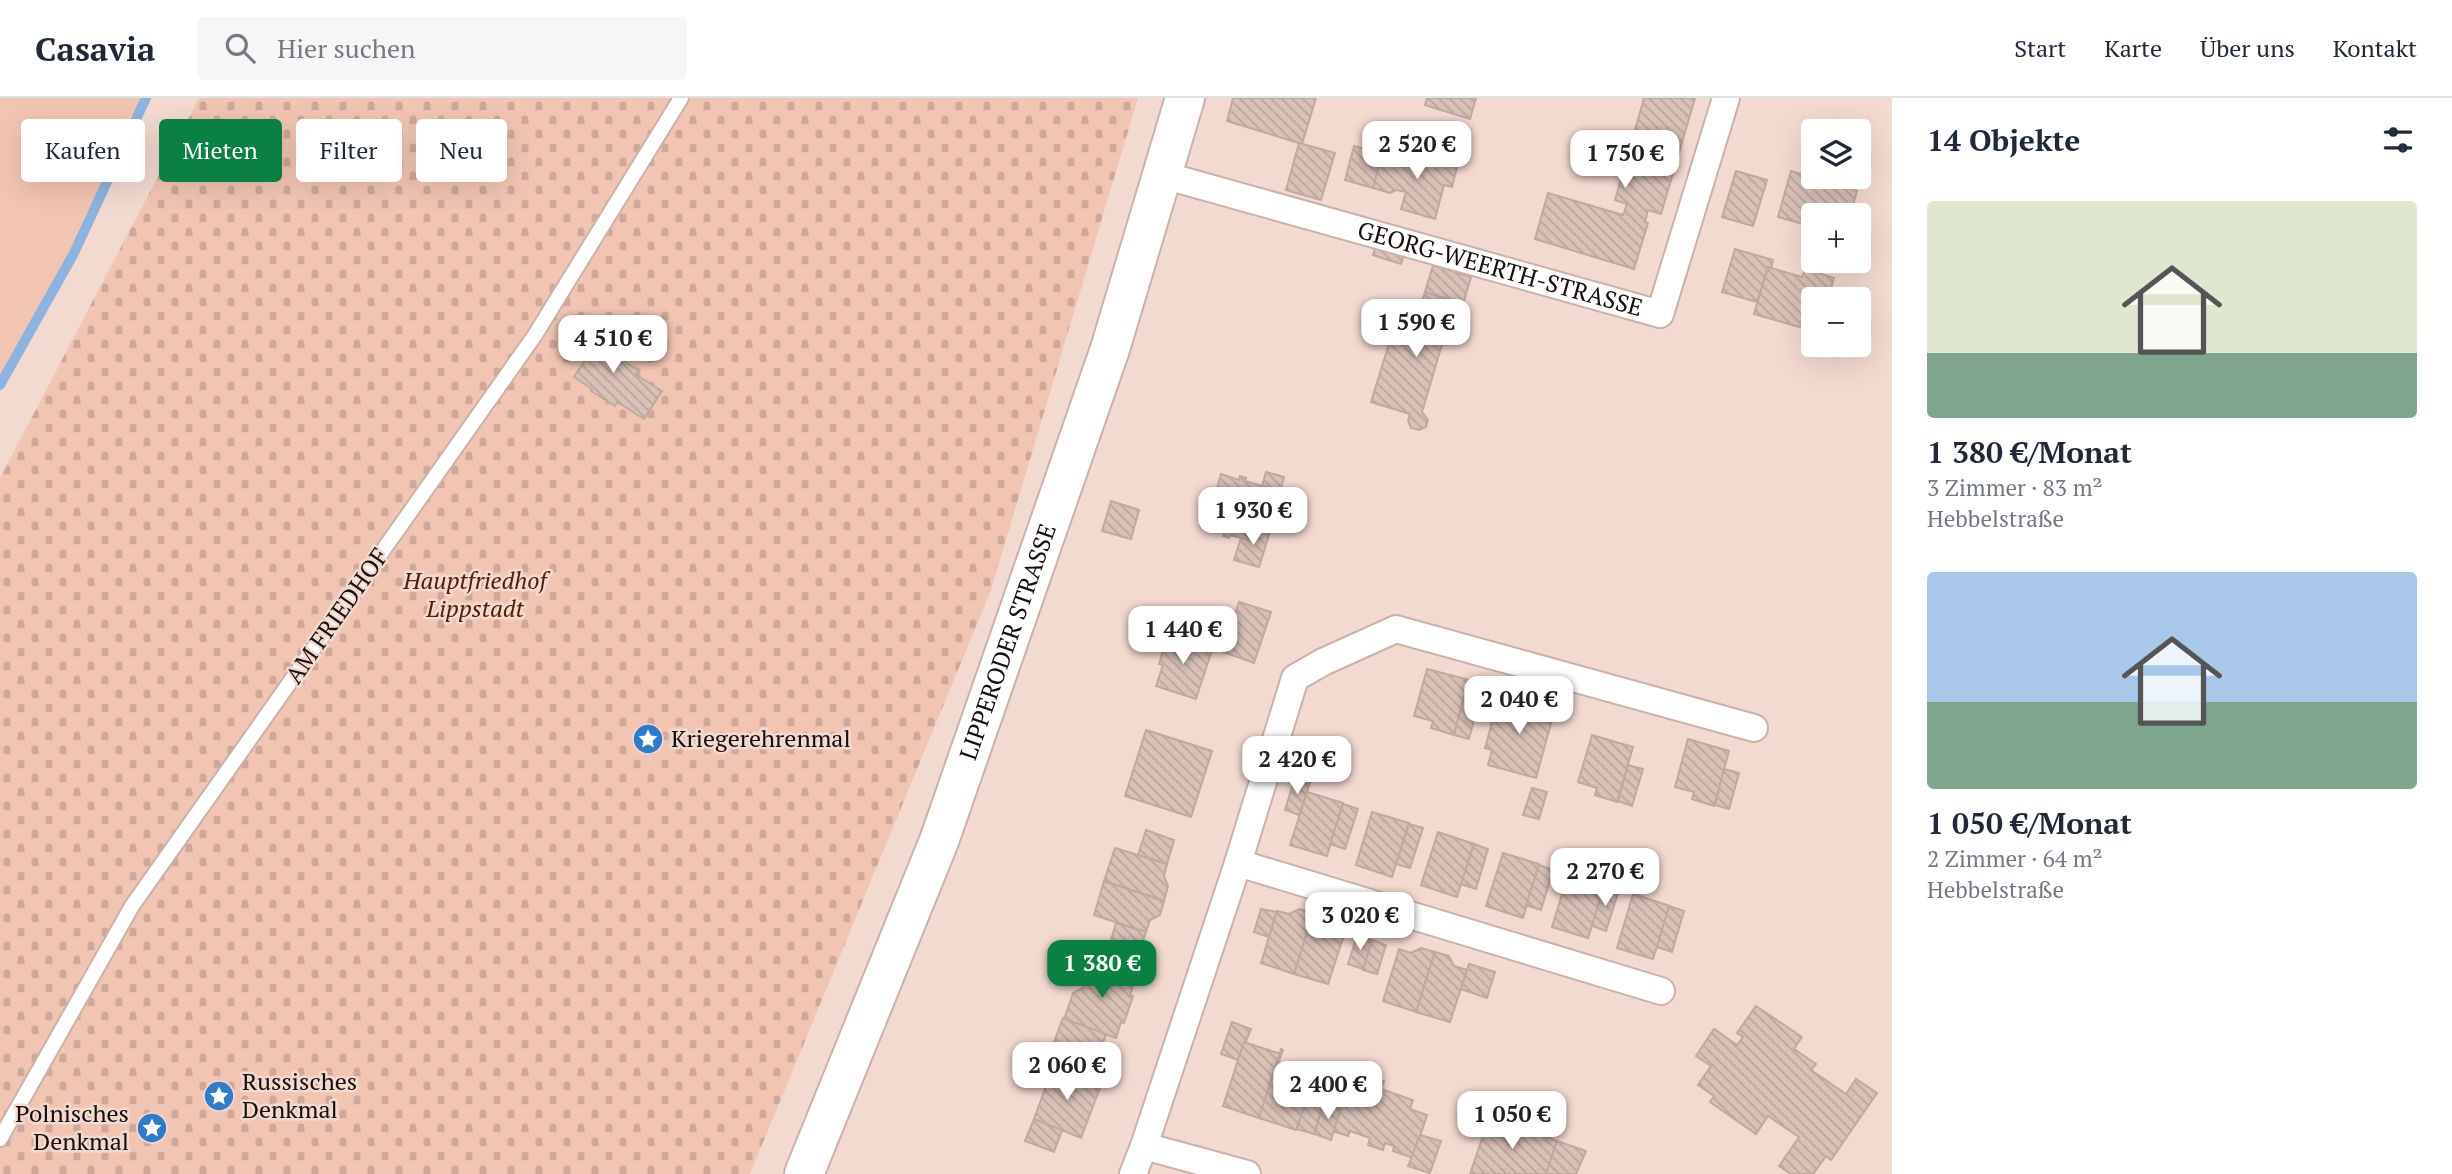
<!DOCTYPE html>
<html lang="de">
<head>
<meta charset="utf-8">
<style>
  body { margin:0; font-family:"PT Serif",serif; background:#f6f6f7; color:#1f2937; height:100vh; display:flex; flex-direction:column; font-size:26px; white-space:nowrap }
  * { box-sizing:border-box; margin:0 }
  p { font-size:23px; color:#747a83 }
  .icon { flex:none; width:38px; height:38px; fill:none; stroke:currentColor; stroke-width:2; stroke-linecap:round; stroke-linejoin:round }
  .map { position:relative; flex:1; overflow:hidden }
  .details { display:flex; flex-direction:column; background:#fff; width:560px }
  .details>* { flex:none }
  .hud { position:absolute; left:21px; top:21px; width:665px; height:63px; display:flex; gap:14px }
  .fabs { position:absolute; left:1801px; top:21px; display:grid; gap:14px }
  .fabs a { display:grid; place-items:center; width:70px; height:70px; border-radius:7px; background:#fff; box-shadow:0 7px 28px #0002; font-size:35px }
  .price { position:absolute; translate:-50% -60px; padding:0 16px; border-radius:14px; background:#fff; color:#222; font-size:23px; line-height:46px; filter:drop-shadow(0 2px 4px #0008) }
  .price::after { content:''; position:absolute; left:50%; top:42px; width:21px; height:16px; margin-left:-10px; background:inherit; clip-path:polygon(0 0,100% 0,50% 100%) }
  .price.current { background:#0b8043; color:#fff }
  ul { padding:0; list-style:none }
  li { display:grid; align-content:center; gap:14px; height:371px; padding:0 35px }
  li span { display:grid; place-items:center; height:217px; border-radius:7px; color:#555 }
  li>.icon { margin-inline-start:auto }
  span .icon { width:126px; height:126px; fill:#fffc; stroke-width:1 }
  li b { font-size:30px }
  h2 { display:flex; justify-content:space-between; align-items:center; height:84px; padding:0 35px; font-size:30px }
  .tag { padding:0 24px; border-radius:7px; background:#fff; box-shadow:0 7px 28px #0002; font-size:24px; line-height:63px }
  .tag.current { background:#0b8043; color:#fff }
  header { display:flex; align-items:center; gap:42px; box-sizing:border-box; height:98px; padding:0 35px; background:#fff; border-bottom:2px solid #e0e1e3 }
  header strong { font-size:33px }
  nav { display:flex; gap:38px; margin-inline-start:auto; font-size:24px }
  .search { width:490px; height:63px; background:#f6f6f7; display:flex; align-items:center; gap:18px; box-sizing:border-box; padding:0 24px; border-radius:7px; color:#747a83; font-size:26px }
  main { display:flex; flex:1; min-height:0 }
  .map>svg:first-child { display:block }
</style>
</head>
<body>
<header>
<strong>Casavia</strong>
<div class="search"><svg class="icon" aria-label="search" viewBox="0 0 24 24"><circle cx="10" cy="10" r="6"/><path d="M15 15l6 6"/></svg>Hier suchen</div>
<nav><a>Start</a><a>Karte</a><a>Über uns</a><a>Kontakt</a></nav>
</header>
<main>
<div class="map">
<svg width="1892" height="1076" viewBox="0 0 1892 1076">
  <defs>
    <pattern id="cemetery-stones" width="16" height="16" patternUnits="userSpaceOnUse" patternTransform="scale(1.75)"><rect width="16" height="16" fill="#f2c5b3"/><path d="M2 7V4a2 2 0 0 1 4 0v3zM10 15v-3a2 2 0 0 1 4 0v3z" fill="#cfa899"/></pattern>
    <pattern id="building-back-hatch" width="6" height="6" patternUnits="userSpaceOnUse" patternTransform="scale(1.75)"><rect width="6" height="6" fill="#d9c1b7"/><path d="M-1 5l2 2M0 0l6 6M5-1l2 2" fill="none" stroke="#baa59c"/></pattern>
  </defs>
  <rect width="100%" height="100%" fill="#f3dad0"/>
  <path fill="#f2c5b3" d="M 0,0 L 146,0 L 74,155 L 0,287 Z"/>
  <path fill="url(#cemetery-stones)" d="M 199,0 L 1138,0 L 991,492 L 750,1076 L 0,1076 L 0,380 Z"/>
  <g fill="none" stroke-linecap="round" stroke-linejoin="round">
    <path stroke="#8fb3df" stroke-width="10" d="M 0,287 L 74,155 L 146,0"/>
  </g>
  <g fill="url(#building-back-hatch)" stroke="#c0a99f" stroke-width="2">
    <path d="M 1233,0 L 1316,0 L 1302,46 L 1227,23 Z"/>
    <path d="M 1427,0 L 1476,0 L 1470,21 L 1425,7 Z"/>
    <path d="M 1644,0 L 1695,0 L 1661,116 L 1648,112 L 1645,124 L 1648,125 L 1634,171 L 1535,141 L 1548,95 L 1623,117 L 1627,106 L 1615,102 Z"/>
    <path d="M 1299,45 L 1335,55 L 1321,102 L 1286,92 Z"/>
    <path d="M 1354,48 L 1382,56 L 1373,90 L 1345,82 Z"/>
    <path d="M 1382,56 L 1414,64 L 1415,58 L 1433,63 L 1442,57 L 1459,62 L 1452,89 L 1444,87 L 1435,121 L 1401,111 L 1406,94 L 1396,92 L 1390,95 L 1373,90 Z"/>
    <path d="M 1736,73 L 1767,82 L 1753,128 L 1722,119 Z"/>
    <path d="M 1791,73 L 1811,79 L 1813,73 L 1813,79 L 1840,79 L 1838,87 L 1857,93 L 1850,117 L 1813,117 L 1813,129 L 1778,119 Z"/>
    <path d="M 1378,143 L 1406,151 L 1401,166 L 1373,157 Z"/>
    <path d="M 1735,151 L 1773,162 L 1771,170 L 1768,169 L 1757,204 L 1722,194 Z"/>
    <path d="M 1433,167 L 1471,179 L 1463,206 L 1425,194 Z"/>
    <path d="M 1768,169 L 1802,179 L 1805,171 L 1834,180 L 1828,201 L 1813,201 L 1813,233 L 1754,216 Z"/>
    <path d="M 1425,194 L 1463,206 L 1450,245 L 1443,243 L 1422,314 L 1428,322 L 1426,329 L 1419,332 L 1411,330 L 1408,323 L 1410,316 L 1371,304 L 1395,226 L 1414,232 Z"/>
    <path d="M 591,226 L 616,242 L 612,248 L 617,251 L 614,257 L 638,272 L 635,276 L 662,293 L 644,321 L 617,304 L 615,308 L 591,293 L 592,291 L 574,279 L 586,261 L 574,253 Z"/>
    <path d="M 1266,374 L 1284,379 L 1280,394 L 1264,388 L 1248,442 L 1230,437 L 1229,440 L 1223,438 L 1224,435 L 1206,429 L 1221,376 L 1239,382 L 1240,378 L 1246,380 L 1245,383 L 1262,388 Z"/>
    <path d="M 1111,403 L 1139,412 L 1131,441 L 1102,433 Z"/>
    <path d="M 1252,428 L 1270,434 L 1259,469 L 1234,462 L 1241,440 L 1248,442 Z"/>
    <path d="M 1239,504 L 1271,514 L 1254,565 L 1223,554 Z"/>
    <path d="M 1168,535 L 1213,549 L 1196,601 L 1156,588 L 1163,567 L 1159,566 Z"/>
    <path d="M 1427,571 L 1469,582 L 1454,637 L 1431,630 L 1433,623 L 1414,618 Z"/>
    <path d="M 1507,597 L 1555,611 L 1536,680 L 1488,667 L 1492,652 L 1485,650 L 1496,610 L 1504,612 Z"/>
    <path d="M 1464,599 L 1479,603 L 1469,641 L 1454,637 Z"/>
    <path d="M 1146,632 L 1212,653 L 1191,719 L 1125,698 Z"/>
    <path d="M 1592,637 L 1633,649 L 1617,704 L 1595,697 L 1597,690 L 1578,684 Z"/>
    <path d="M 1688,641 L 1729,653 L 1714,708 L 1692,701 L 1694,694 L 1675,689 Z"/>
    <path d="M 1628,667 L 1643,671 L 1632,708 L 1618,703 Z"/>
    <path d="M 1724,671 L 1739,675 L 1729,711 L 1715,707 Z"/>
    <path d="M 1295,680 L 1310,685 L 1299,717 L 1285,712 Z"/>
    <path d="M 1532,690 L 1547,694 L 1539,721 L 1523,717 Z"/>
    <path d="M 1307,694 L 1343,705 L 1327,758 L 1290,747 Z"/>
    <path d="M 1343,706 L 1358,711 L 1345,751 L 1330,746 Z"/>
    <path d="M 1372,714 L 1409,725 L 1392,779 L 1356,767 Z"/>
    <path d="M 1409,726 L 1423,730 L 1410,770 L 1396,766 Z"/>
    <path d="M 1146,732 L 1174,742 L 1167,766 L 1138,757 Z"/>
    <path d="M 1438,734 L 1474,746 L 1457,799 L 1421,787 Z"/>
    <path d="M 1474,746 L 1488,751 L 1476,791 L 1461,786 Z"/>
    <path d="M 1115,750 L 1167,766 L 1164,778 L 1168,788 L 1164,803 L 1104,783 Z"/>
    <path d="M 1503,755 L 1539,766 L 1523,820 L 1486,808 Z"/>
    <path d="M 1539,767 L 1553,772 L 1541,812 L 1526,807 Z"/>
    <path d="M 1568,776 L 1605,787 L 1588,840 L 1552,829 Z"/>
    <path d="M 1104,783 L 1164,803 L 1160,817 L 1150,822 L 1146,834 L 1094,817 Z"/>
    <path d="M 1604,788 L 1619,792 L 1606,833 L 1592,828 Z"/>
    <path d="M 1633,796 L 1670,808 L 1653,861 L 1617,850 Z"/>
    <path d="M 1669,808 L 1684,813 L 1672,854 L 1657,849 Z"/>
    <path d="M 1261,811 L 1277,814 L 1269,839 L 1254,834 Z"/>
    <path d="M 1299,811 L 1313,816 L 1294,876 L 1261,865 L 1277,813 L 1289,816 Z"/>
    <path d="M 1313,816 L 1327,820 L 1333,830 L 1345,834 L 1328,886 L 1294,876 Z"/>
    <path d="M 1116,825 L 1146,834 L 1138,858 L 1109,849 Z"/>
    <path d="M 1357,838 L 1372,842 L 1363,871 L 1348,866 Z"/>
    <path d="M 1372,842 L 1386,847 L 1377,876 L 1363,872 Z"/>
    <path d="M 1421,850 L 1435,854 L 1416,914 L 1383,903 L 1399,851 L 1411,855 Z"/>
    <path d="M 1435,854 L 1449,858 L 1454,868 L 1467,872 L 1450,924 L 1416,914 Z"/>
    <path d="M 1097,864 L 1137,877 L 1130,897 L 1133,898 L 1124,925 L 1121,924 L 1116,940 L 1064,922 L 1073,895 L 1083,890 L 1088,869 Z"/>
    <path d="M 1469,866 L 1495,874 L 1487,900 L 1461,891 Z"/>
    <path d="M 1756,908 L 1802,939 L 1794,951 L 1816,966 L 1811,972 L 1846,996 L 1856,981 L 1877,995 L 1831,1062 L 1826,1058 L 1813,1076 L 1791,1076 L 1779,1068 L 1799,1039 L 1768,1018 L 1756,1036 L 1710,1004 L 1714,998 L 1698,987 L 1711,968 L 1696,958 L 1714,931 L 1737,947 L 1743,939 L 1737,935 Z"/>
    <path d="M 1063,920 L 1106,936 L 1097,962 L 1054,944 Z"/>
    <path d="M 1232,924 L 1251,931 L 1238,962 L 1221,956 Z"/>
    <path d="M 1244,944 L 1281,956 L 1259,1020 L 1223,1008 Z"/>
    <path d="M 1281,951 L 1283,952 L 1278,966 L 1314,979 L 1296,1032 L 1259,1020 Z"/>
    <path d="M 1053,969 L 1101,987 L 1081,1040 L 1034,1021 Z"/>
    <path d="M 1354,972 L 1384,983 L 1381,991 L 1413,1002 L 1410,1011 L 1427,1017 L 1413,1060 L 1393,1053 L 1394,1048 L 1385,1045 L 1383,1052 L 1368,1047 L 1370,1040 L 1350,1033 L 1348,1038 L 1333,1033 Z"/>
    <path d="M 1307,999 L 1324,1005 L 1314,1036 L 1297,1031 Z"/>
    <path d="M 1324,1005 L 1341,1010 L 1331,1042 L 1314,1036 Z"/>
    <path d="M 1489,1020 L 1557,1043 L 1546,1076 L 1470,1076 Z"/>
    <path d="M 1034,1021 L 1062,1032 L 1054,1054 L 1025,1043 Z"/>
    <path d="M 1420,1037 L 1441,1043 L 1430,1075 L 1408,1068 Z"/>
    <path d="M 1557,1043 L 1586,1053 L 1576,1076 L 1546,1076 Z"/>
  </g>
  <g fill="none" stroke-linecap="round" stroke-linejoin="round">
    <g stroke="#cab2a9" stroke-width="18">
      <path id="lane" d="M 0,1041 L 132,808 L 535,237 L 681,0"/>
    </g>
    <g stroke="#cab2a9" stroke-width="30">
      <g id="street">
        <path id="s1" d="M 1163,77 L 1660,216 L 1726,0"/>
        <path d="M 1238,765 L 1661,893"/>
        <path d="M 1144,1048 L 1247,1076"/>
        <path d="M 1133,1076 L 1144,1048 L 1238,765 L 1295,580 L 1323,564 L 1396,531 L 1754,630"/>
      </g>
    </g>
    <g stroke="#cab2a9" stroke-width="42">
      <g id="secondary">
        <path id="s2" d="M 804,1076 L 939,743 L 1110,251 L 1185,0"/>
      </g>
    </g>
    <use href="#lane" stroke="#fff" stroke-width="14"/>
    <use href="#street" stroke="#fff" stroke-width="26"/>
    <use href="#secondary" stroke="#fff" stroke-width="38"/>
  </g>
  <defs>
    <g id="sight-disc" transform="scale(1.575)"><circle r="9.5" fill="#2f7acb" stroke="#f3dad0"/><path d="M0-6L1.8-2.2L6-1.7L2.9 1.2L3.7 5.4L0 3.3L-3.7 5.4L-2.9 1.2L-6-1.7L-1.8-2.2Z" fill="#fff"/></g>
  </defs>
  <g fill-rule="evenodd">
    <use href="#sight-disc" x="648" y="641"/>
    <use href="#sight-disc" x="219" y="998"/>
    <use href="#sight-disc" x="152" y="1030"/>
  </g>
  <g text-anchor="middle" stroke-width="5" stroke-linejoin="round" paint-order="stroke">
    <g font-size="24" fill="#170f0c" stroke="#f3dad0">
      <text dy="8" stroke="none"><textPath href="#s1" startOffset="350">GEORG-WEERTH-STRASSE</textPath></text>
      <text transform="translate(337 518) rotate(-55)" y="8">AM FRIEDHOF</text>
      <text dy="8" stroke="none"><textPath href="#s2" startOffset="570">LIPPERODER STRASSE</textPath></text>
    </g>
    <g font-size="24" font-style="italic" fill="#532007" stroke="#f3dad0">
      <text x="475" y="491">Hauptfriedhof<tspan x="475" dy="28">Lippstadt</tspan></text>
    </g>
    <g font-size="24" fill="#170f0c" stroke="#f3dad0" text-anchor="start">
      <text x="671" y="649">Kriegerehrenmal</text>
      <text x="242" y="992">Russisches<tspan x="242" dy="28">Denkmal</tspan></text>
      <text x="129" y="1024" text-anchor="end">Polnisches<tspan x="129" dy="28">Denkmal</tspan></text>
    </g>
  </g>
</svg>
<div class="fabs">
<a><svg class="icon" aria-label="layers" viewBox="0 0 24 24"><path d="M12 4l9 5-9 5-9-5zM3 14l9 5 9-5"/></svg></a>
<a>+</a>
<a>−</a>
</div>
<b class="price" style="left:1417px;top:83px">2 520 €</b>
<b class="price" style="left:1625px;top:92px">1 750 €</b>
<b class="price" style="left:1416px;top:261px">1 590 €</b>
<b class="price" style="left:613px;top:277px">4 510 €</b>
<b class="price" style="left:1253px;top:449px">1 930 €</b>
<b class="price" style="left:1183px;top:568px">1 440 €</b>
<b class="price" style="left:1519px;top:638px">2 040 €</b>
<b class="price" style="left:1297px;top:698px">2 420 €</b>
<b class="price" style="left:1605px;top:810px">2 270 €</b>
<b class="price" style="left:1360px;top:854px">3 020 €</b>
<b class="price current" style="left:1102px;top:902px">1 380 €</b>
<b class="price" style="left:1067px;top:1004px">2 060 €</b>
<b class="price" style="left:1328px;top:1023px">2 400 €</b>
<b class="price" style="left:1512px;top:1053px">1 050 €</b>
<div class="hud">
<a class="tag">Kaufen</a>
<a class="tag current">Mieten</a>
<a class="tag">Filter</a>
<a class="tag">Neu</a>
</div>
</div>
<section class="details">
<h2>14 Objekte<svg class="icon" aria-label="filters" viewBox="0 0 24 24"><path d="M4 7h16M4 17h16"/><circle cx="9" cy="7" r="2"/><circle cx="15" cy="17" r="2"/></svg></h2>
<ul>
<li><span style="background:linear-gradient(#dfe7d0 70%,#7fa58c 0)"><svg class="icon" aria-label="home" viewBox="0 0 24 24"><path d="M3 11l9-7 9 7M6 9v11h12V9"/></svg></span><div><b>1 380 €/Monat</b><p>3 Zimmer · 83 m²</p><p>Hebbelstraße</p></div></li>
<li><span style="background:linear-gradient(#a9c7e8 60%,#7fa58c 0)"><svg class="icon" aria-label="home" viewBox="0 0 24 24"><path d="M3 11l9-7 9 7M6 9v11h12V9"/></svg></span><div><b>1 050 €/Monat</b><p>2 Zimmer · 64 m²</p><p>Hebbelstraße</p></div></li>
</ul>
</section>
</main>
</body>
</html>
